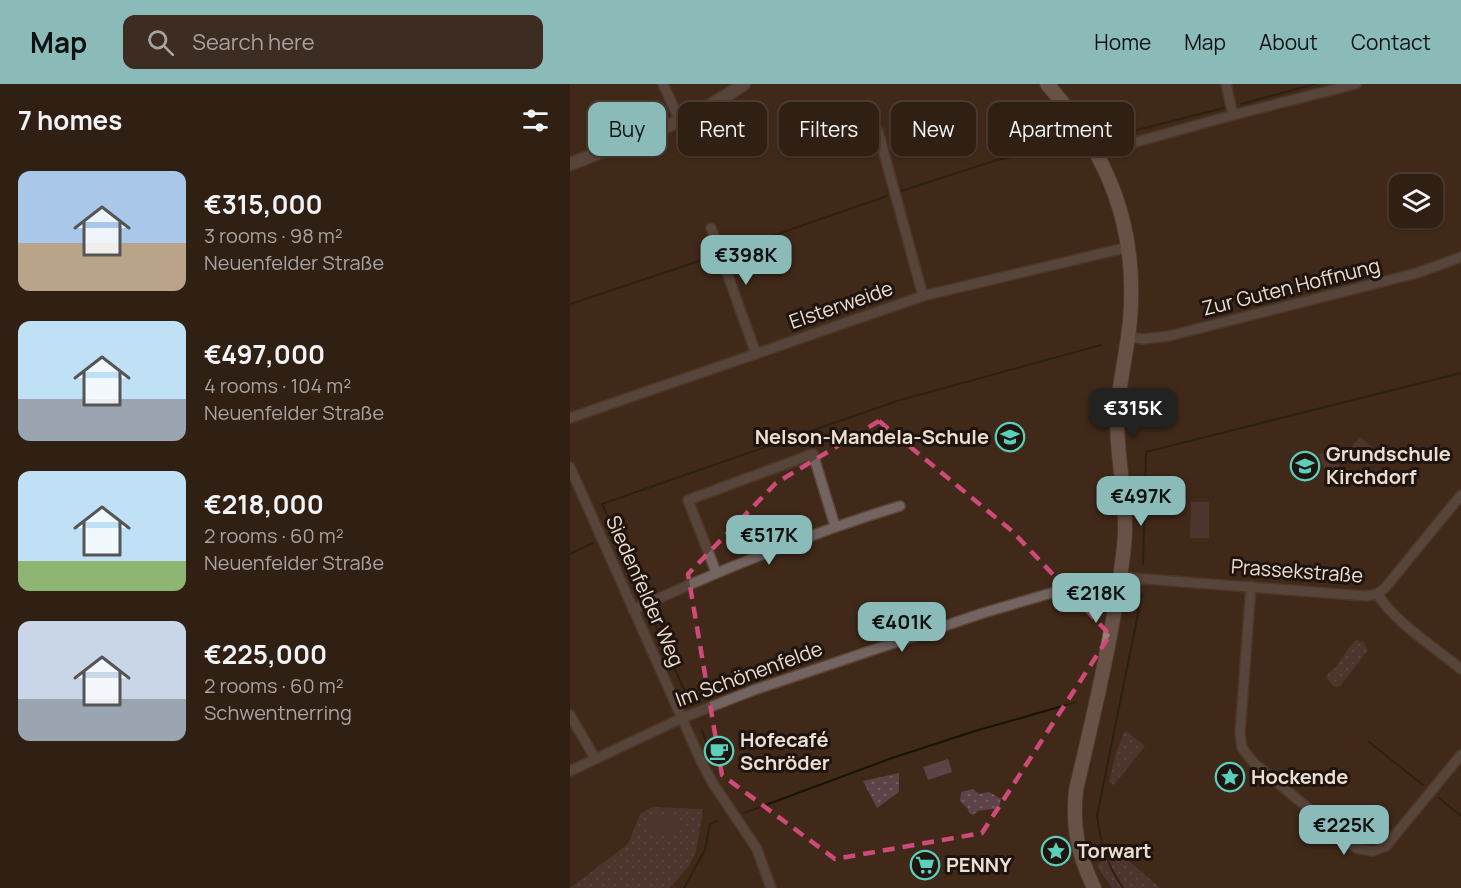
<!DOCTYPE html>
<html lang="en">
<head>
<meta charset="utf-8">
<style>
  body { margin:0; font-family:Manrope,sans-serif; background:#3c2c21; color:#f1f3f6; height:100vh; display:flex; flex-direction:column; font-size:22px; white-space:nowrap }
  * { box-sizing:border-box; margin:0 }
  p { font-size:20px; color:#a8a2a0 }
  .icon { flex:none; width:33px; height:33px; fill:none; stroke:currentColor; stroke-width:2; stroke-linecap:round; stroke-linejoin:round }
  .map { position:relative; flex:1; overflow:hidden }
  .panel { display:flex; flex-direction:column; background:#301f13; width:570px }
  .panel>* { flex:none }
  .hud { position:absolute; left:18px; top:18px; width:570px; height:54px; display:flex; gap:12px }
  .buttons { position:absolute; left:819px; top:90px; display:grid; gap:12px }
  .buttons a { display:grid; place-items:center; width:54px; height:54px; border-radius:12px; background:#301f13; box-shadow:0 2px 4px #0004,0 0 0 2px #4b3d33; font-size:30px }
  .price { position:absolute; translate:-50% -51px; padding:0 14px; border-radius:12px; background:#8bbbb9; color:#111; font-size:20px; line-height:39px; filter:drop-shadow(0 2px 3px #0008) }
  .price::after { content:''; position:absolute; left:50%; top:36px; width:18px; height:14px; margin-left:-9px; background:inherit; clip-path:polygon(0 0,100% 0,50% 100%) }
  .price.active { background:#222; color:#fff }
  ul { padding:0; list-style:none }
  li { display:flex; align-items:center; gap:18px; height:150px; padding:0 18px }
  li span { display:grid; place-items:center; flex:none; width:168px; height:120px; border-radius:12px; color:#555 }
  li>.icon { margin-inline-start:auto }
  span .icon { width:72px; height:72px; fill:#fffc; stroke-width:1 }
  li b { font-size:26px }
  h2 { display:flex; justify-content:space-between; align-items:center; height:72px; padding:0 18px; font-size:26px }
  .tag { padding:0 21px; border-radius:12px; background:#301f13; box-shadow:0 2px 4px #0004,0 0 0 2px #4b3d33; font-size:21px; line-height:54px }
  .tag.active { background:#8bbbb9; color:#111 }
  header { display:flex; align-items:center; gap:36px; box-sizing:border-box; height:84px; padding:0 30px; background:#8bbbb9; color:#111 }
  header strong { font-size:28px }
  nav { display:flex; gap:33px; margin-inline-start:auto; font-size:21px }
  .search { width:420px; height:54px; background:#3c2c21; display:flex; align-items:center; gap:15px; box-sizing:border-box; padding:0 21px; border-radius:12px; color:#a8a2a0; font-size:22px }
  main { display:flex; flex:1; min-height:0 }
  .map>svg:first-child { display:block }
</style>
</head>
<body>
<header>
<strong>Map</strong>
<div class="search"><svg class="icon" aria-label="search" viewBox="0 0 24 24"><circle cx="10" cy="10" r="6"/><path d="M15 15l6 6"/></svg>Search here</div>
<nav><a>Home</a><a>Map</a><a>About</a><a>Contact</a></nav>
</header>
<main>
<section class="panel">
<h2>7 homes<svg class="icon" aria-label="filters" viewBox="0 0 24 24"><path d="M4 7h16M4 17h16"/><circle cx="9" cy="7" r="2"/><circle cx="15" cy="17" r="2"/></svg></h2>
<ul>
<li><span style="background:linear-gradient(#a9c7e8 60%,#b9a48a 0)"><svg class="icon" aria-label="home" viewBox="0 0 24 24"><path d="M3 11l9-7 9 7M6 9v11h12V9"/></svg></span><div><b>€315,000</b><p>3 rooms · 98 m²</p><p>Neuenfelder Straße</p></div></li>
<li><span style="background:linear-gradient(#bfe0f5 65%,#9aa5b1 0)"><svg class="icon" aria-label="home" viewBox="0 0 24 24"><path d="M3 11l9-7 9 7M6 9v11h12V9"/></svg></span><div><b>€497,000</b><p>4 rooms · 104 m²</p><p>Neuenfelder Straße</p></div></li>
<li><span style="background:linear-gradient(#bfe0f5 75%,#8fb573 0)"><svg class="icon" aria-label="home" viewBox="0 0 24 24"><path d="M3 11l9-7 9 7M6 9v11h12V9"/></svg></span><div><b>€218,000</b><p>2 rooms · 60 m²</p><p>Neuenfelder Straße</p></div></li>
<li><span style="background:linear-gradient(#c9d6e8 65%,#9aa5b1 0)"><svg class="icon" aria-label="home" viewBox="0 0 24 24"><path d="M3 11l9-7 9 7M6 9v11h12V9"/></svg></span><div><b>€225,000</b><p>2 rooms · 60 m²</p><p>Schwentnerring</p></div></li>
</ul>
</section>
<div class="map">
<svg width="891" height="804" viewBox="0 0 891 804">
  <defs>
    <pattern id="park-dots" width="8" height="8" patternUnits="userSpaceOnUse" patternTransform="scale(1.5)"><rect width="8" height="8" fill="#5d4348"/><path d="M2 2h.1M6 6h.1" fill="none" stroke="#755e62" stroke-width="1.8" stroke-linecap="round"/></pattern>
  </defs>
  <rect width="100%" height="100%" fill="#402919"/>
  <g fill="url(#park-dots)">
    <path d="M 786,556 L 794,558 L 798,566 L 771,601 L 767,603 L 763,602 L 756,593 C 758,588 762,587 766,583 C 772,574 778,563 786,556 Z"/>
    <path d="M 555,646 L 575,662 L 544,701 L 539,698 L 546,669 Z"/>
    <path d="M 329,689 L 329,708 L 307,724 L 293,697 Z"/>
    <path d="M 403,705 L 409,710 L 419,708 L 431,715 L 429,724 L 408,727 L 403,731 L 399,729 L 398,725 L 390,717 L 391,708 Z"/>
    <path d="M 82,723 L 132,725 L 133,728 L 126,767 L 119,782 L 100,804 L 0,804 L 58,760 L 70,730 Z"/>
    <path d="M 544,764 L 590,804 L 542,804 L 527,782 Z"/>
  </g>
  <g fill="#5d4348">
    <path d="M 790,353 L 809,369 L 799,382 L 779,366 Z"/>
    <path d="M 764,366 L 772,390 L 757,394 L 749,370 Z"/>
    <path d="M 621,418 L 639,418 L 639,454 L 620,454 Z"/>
    <path d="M 378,675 L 382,688 L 358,696 L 353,683 Z"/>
    <rect x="79" y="734" width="29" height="17"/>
  </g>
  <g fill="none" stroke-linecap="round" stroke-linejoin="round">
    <g stroke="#171500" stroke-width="2">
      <path d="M 671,20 L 745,0"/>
      <path d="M 539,53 L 654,24"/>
      <path d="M 331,107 L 427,76 L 504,60"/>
      <path d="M 156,168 L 317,112"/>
      <path d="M 0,220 L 144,172"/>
      <path d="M 0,470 L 23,459"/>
      <path d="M 573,480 L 576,368 L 891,289"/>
      <path d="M 72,511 L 32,420 L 327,317 L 531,261"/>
      <path d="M 80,529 L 120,619"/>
      <path d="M 132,646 L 141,672"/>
      <path d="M 799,658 L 853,701"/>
      <path d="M 869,714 L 891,732"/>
      <path d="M 174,729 L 322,674 L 405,647 L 507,618"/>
      <path d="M 114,804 L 135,766 L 140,740 L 147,737"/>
      <path d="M 553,804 C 536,779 531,761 527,732 L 572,510"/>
    </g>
    <g stroke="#5c4637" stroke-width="12">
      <g id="minor">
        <path d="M 93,0 L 110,37"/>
        <path d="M 656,0 L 663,31"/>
        <path d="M 308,47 L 353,212"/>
        <path d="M 527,69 L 663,31 L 786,0"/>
        <path d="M 141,144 L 186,270"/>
        <path d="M 558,253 L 573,255 L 599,252 L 847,189 L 891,173"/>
        <path d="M 0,334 L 353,212 L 559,163"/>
        <path d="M 0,383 L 131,677 L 142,698 L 187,765 L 201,804"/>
        <path d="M 146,488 L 118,416 L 243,370 L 265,442"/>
        <path d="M 681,502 L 670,649 L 672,664 L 684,679 L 786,764 L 803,767 L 816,762 L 891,671"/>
        <path d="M 807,510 C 827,540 863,562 891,585"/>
        <path d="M 63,526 C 150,486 238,450 330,422"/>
        <path d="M 0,631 L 25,674"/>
        <path d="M 0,687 L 112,634 L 184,606 L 413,529 L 519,498 L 562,494 L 796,512 L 807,510 L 815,504 L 891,411"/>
      </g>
    </g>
    <g stroke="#5c4637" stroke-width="15">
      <path id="tertiary" d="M 0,80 C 60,57 122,37 174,0"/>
    </g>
    <g stroke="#5c4637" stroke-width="16">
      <path id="secondary" d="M 477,0 C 538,69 568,143 560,236 C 557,268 549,299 547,330 C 546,370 556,408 555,448 C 554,474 549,499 545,524 C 535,585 520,646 506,706 C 502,744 508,770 524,804"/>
    </g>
    <use href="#minor" stroke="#736462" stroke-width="9"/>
    <use href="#tertiary" stroke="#736462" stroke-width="12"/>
    <use href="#secondary" stroke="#99827d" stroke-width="14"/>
  </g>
  <path d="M0 0H891V804H0ZM 309,337 L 442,447 L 540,551 L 412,749 L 265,775 L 152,691 L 118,490 L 206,399 Z" fill="#402919" fill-opacity=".55" fill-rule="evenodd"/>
  <path fill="none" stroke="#cd4a79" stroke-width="4.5" stroke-dasharray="12 8" stroke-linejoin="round" d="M 309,337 L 442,447 L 540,551 L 412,749 L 265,775 L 152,691 L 118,490 L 206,399 Z"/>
  <defs>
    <g id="school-ring" transform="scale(1.5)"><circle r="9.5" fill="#1f150e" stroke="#5bcebc" stroke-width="1.5"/><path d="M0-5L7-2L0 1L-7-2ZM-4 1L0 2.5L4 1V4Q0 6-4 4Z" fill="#5bcebc"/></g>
    <g id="cafe-ring" transform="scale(1.5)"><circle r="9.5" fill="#1f150e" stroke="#5bcebc" stroke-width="1.5"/><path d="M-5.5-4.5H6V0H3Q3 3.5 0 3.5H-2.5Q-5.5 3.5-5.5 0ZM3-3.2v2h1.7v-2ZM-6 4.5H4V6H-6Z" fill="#5bcebc"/></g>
    <g id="sight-ring" transform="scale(1.5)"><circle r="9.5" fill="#1f150e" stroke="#5bcebc" stroke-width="1.5"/><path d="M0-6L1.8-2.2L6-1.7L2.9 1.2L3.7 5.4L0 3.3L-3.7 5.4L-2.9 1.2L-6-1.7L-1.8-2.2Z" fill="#5bcebc"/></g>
    <g id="supermarket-ring" transform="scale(1.5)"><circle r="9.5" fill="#1f150e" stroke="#5bcebc" stroke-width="1.5"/><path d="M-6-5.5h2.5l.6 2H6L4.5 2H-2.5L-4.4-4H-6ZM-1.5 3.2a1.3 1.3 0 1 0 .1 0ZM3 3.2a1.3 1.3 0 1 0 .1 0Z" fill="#5bcebc"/></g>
  </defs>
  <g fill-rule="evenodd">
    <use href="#school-ring" x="440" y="353"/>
    <use href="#school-ring" x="735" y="382"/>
    <use href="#cafe-ring" x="149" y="667"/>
    <use href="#sight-ring" x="660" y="693"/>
    <use href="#sight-ring" x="486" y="767"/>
    <use href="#supermarket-ring" x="355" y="781"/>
  </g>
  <g text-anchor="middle" stroke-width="6" stroke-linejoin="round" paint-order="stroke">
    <g font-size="20" fill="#edded4" stroke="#1f150e">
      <text transform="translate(721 203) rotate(-14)" y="7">Zur Guten Hoffnung</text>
      <text transform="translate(271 221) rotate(-19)" y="7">Elsterweide</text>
      <text transform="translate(727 487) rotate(4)" y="7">Prassekstraße</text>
      <text transform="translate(75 507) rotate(66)" y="7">Siedenfelder Weg</text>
      <text transform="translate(179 590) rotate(-20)" y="7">Im Schönenfelde</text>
    </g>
    <g font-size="20" font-weight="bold" fill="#edded4" stroke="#1f150e" text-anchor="start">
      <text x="419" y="360" text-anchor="end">Nelson-Mandela-Schule</text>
      <text x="756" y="377">Grundschule<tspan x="756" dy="23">Kirchdorf</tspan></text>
      <text x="170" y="663">Hofecafé<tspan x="170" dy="23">Schröder</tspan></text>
      <text x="681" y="700">Hockende</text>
      <text x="507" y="774">Torwart</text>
      <text x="376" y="788">PENNY</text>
    </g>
  </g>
</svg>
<div class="buttons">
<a><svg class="icon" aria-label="layers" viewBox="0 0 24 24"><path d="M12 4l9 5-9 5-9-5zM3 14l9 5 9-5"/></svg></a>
</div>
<b class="price" style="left:176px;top:202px">€398K</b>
<b class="price active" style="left:563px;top:355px">€315K</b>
<b class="price" style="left:571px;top:443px">€497K</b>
<b class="price" style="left:199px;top:482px">€517K</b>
<b class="price" style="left:526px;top:540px">€218K</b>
<b class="price" style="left:332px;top:569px">€401K</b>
<b class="price" style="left:774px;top:772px">€225K</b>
<div class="hud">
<a class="tag active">Buy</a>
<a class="tag">Rent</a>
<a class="tag">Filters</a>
<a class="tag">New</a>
<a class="tag">Apartment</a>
</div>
</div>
</main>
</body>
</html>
